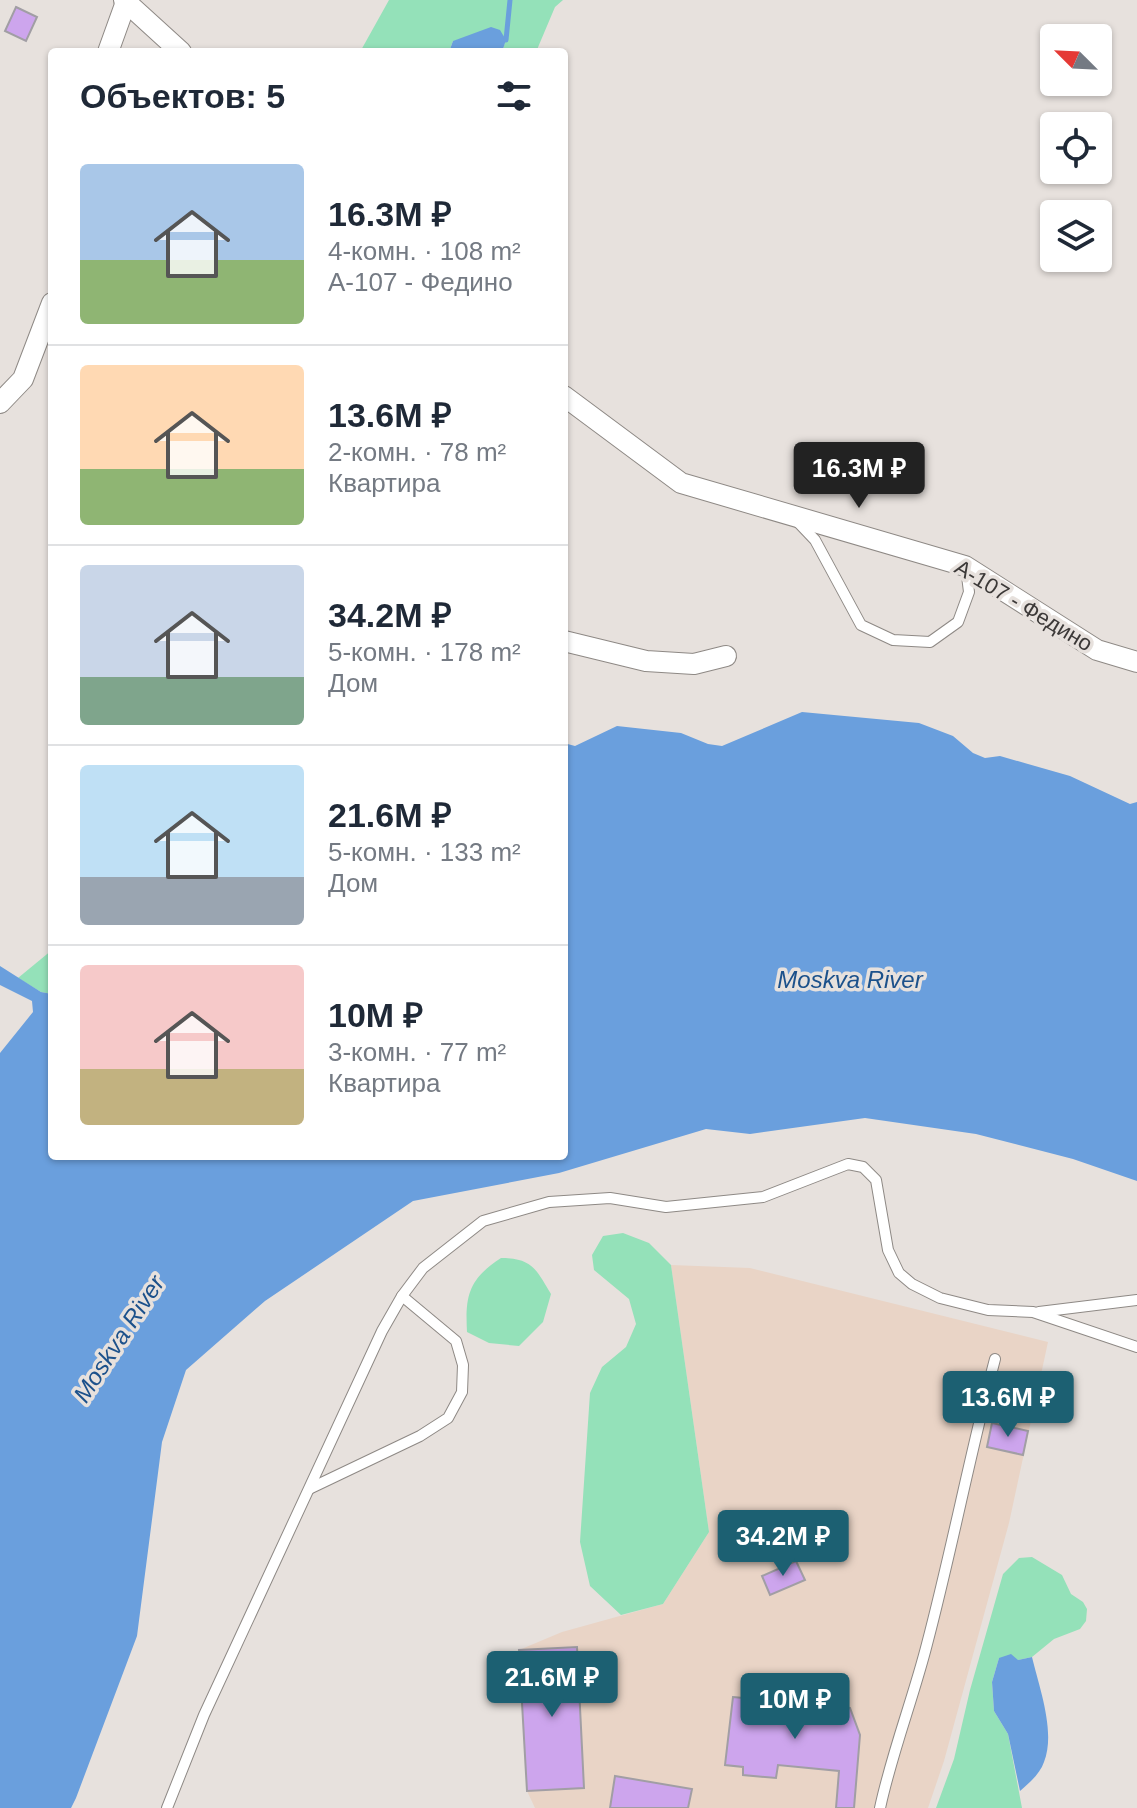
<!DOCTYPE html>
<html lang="ru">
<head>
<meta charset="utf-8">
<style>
  body { margin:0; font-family:Helvetica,sans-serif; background:#f2f2f3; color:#1f2937; height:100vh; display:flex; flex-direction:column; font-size:30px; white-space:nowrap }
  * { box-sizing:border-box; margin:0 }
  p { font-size:26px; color:#747a83 }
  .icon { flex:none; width:44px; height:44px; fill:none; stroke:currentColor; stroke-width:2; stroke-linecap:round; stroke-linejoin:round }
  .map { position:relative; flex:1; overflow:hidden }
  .details { position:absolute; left:48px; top:48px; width:520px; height:1112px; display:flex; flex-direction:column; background:#fff; border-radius:8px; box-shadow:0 2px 6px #0004 }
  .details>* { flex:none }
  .needle { width:52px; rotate:294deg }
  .fabs { position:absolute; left:1040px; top:24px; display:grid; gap:16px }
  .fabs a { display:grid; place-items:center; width:72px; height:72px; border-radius:8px; background:#fff; box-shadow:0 2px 6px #0004; font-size:40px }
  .price { position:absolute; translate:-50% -68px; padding:0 18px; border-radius:8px; background:#1c6072; color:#fff; font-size:26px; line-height:52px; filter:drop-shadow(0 2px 4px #0008) }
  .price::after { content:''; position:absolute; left:50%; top:48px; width:24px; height:18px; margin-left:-12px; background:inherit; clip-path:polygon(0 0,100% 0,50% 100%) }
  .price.current { background:#222; color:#fff }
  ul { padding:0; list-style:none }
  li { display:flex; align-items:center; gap:24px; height:200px; padding:0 32px }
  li+li { border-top:2px solid #e0e1e3 }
  li span { display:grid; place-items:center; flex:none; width:224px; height:160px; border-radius:8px; color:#555 }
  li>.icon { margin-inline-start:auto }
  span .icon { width:96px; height:96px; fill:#fffc; stroke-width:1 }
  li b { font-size:34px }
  h2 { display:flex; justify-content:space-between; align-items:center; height:96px; padding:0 32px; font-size:34px }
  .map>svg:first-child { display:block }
</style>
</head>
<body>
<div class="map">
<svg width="1137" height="1808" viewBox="0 0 1137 1808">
  <rect width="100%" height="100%" fill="#e7e1dd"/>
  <path fill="#e9d4c6" d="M 671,1265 L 750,1268 L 1048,1342 L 1009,1523 L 944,1761 L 928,1808 L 535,1808 L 527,1791 L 519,1650 L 562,1632 L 663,1604 L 709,1532 Z"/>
  <g fill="#94e1b9">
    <path d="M 389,0 L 563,0 L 555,7 L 536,52 L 502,52 L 506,39 L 453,41 L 449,52 L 360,52 Z"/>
    <path d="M 52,950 L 52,994 L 41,992 L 18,978 Z"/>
    <path d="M 623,1233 L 649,1243 L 671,1265 L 709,1532 L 663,1604 L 621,1615 L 590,1586 L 580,1542 L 590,1393 L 602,1367 L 626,1347 L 636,1324 L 629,1299 L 594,1270 L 592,1255 L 603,1236 Z"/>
    <path d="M 501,1258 C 532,1258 536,1269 551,1294 L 543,1322 L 519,1346 L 489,1343 L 467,1332 C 465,1295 469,1279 501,1258 Z"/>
    <path d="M 1032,1557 L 1062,1575 L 1071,1594 L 1083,1602 L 1087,1609 L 1086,1621 L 1080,1629 L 1054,1639 L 1032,1657 L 1018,1660 L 999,1658 L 992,1682 L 994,1711 L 1008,1734 L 1022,1808 L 936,1808 L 954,1759 L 970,1690 L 1003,1574 L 1019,1558 Z"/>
  </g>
  <g fill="#6a9fdd">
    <path d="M 491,27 L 500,30 L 506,40 L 502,52 L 449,52 L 453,41 Z"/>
    <path d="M 802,712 L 919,723 L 953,736 L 973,753 L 985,758 L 1000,756 L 1070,776 L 1130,804 L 1137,802 L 1137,1181 L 1073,1159 L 976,1134 L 865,1118 L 750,1134 L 706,1129 L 559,1173 L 413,1201 L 265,1301 L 186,1370 L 162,1442 L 137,1636 L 76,1798 L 71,1808 L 0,1808 L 0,1053 L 33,1012 L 32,1001 L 0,985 L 0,966 L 41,992 L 52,994 L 52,1156 L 564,1156 L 564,743 L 575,746 L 617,726 L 681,733 L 708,744 L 722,746 Z"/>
    <path d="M 1011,1654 L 1018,1660 L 1032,1657 C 1039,1687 1056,1732 1044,1762 C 1040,1774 1029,1783 1020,1791 L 1008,1734 L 994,1711 L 992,1682 L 999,1658 Z"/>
  </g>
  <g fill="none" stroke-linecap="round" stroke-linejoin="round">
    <path stroke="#6a9fdd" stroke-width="5" d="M 506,40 L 510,0"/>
  </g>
  <g fill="#cda5ed" stroke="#a19ea4" stroke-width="2">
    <path d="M 16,7 L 37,17 L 26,41 L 5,31 Z"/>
    <path d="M 992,1423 L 1028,1431 L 1023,1455 L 987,1447 Z"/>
    <path d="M 796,1561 L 805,1580 L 770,1595 L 762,1576 Z"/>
    <path d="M 577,1647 L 584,1788 L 527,1791 L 519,1650 Z"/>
    <path d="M 733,1697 L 850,1708 L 860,1735 L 854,1808 L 836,1808 L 839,1771 L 778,1765 L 776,1778 L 743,1775 L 743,1767 L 725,1765 Z"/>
    <path d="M 615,1776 L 692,1789 L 688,1808 L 610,1808 Z"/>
  </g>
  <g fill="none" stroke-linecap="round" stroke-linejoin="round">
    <g stroke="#8e8985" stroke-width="12">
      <g id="service">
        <path d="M 796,520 L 815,540 L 861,625 L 893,640 L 930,642 L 958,622 L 969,592 L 966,568"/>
        <path d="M 1039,1312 L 1137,1300"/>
        <path d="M 311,1488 L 420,1436 L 448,1418 L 462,1392 L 463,1365 L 456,1341 L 402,1296"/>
        <path d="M 167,1808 L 204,1715 L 382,1331 L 402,1296 L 423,1268 L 483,1221 L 549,1202 L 610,1198 L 666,1207 L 763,1197 L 848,1164 L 863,1167 L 876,1180 L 888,1250 L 899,1273 L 912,1284 L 940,1298 L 988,1310 L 1033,1312 L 1137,1347"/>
        <path d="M 880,1808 C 892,1752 913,1699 927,1644 C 952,1549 970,1454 995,1359"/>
      </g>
    </g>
    <g stroke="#8e8985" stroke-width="22">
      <g id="minor">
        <path d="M 124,0 L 181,52"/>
        <path d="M 108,52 L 126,2"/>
        <path d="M 564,396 L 681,483 L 965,566 L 1097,650 L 1137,662"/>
        <path d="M 0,403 L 23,379 L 52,303"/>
        <path d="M 564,641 L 646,661 L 694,664 L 726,656"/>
      </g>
    </g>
    <use href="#service" stroke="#fff" stroke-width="10"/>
    <use href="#minor" stroke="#fff" stroke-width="20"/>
  </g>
  <g text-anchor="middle" stroke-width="7" stroke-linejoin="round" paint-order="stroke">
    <g font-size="22" fill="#3c3938" stroke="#e7e1dd">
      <text transform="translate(1024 605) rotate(31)" y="8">А-107 - Федино</text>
    </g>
    <g font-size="24" font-style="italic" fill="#1c518b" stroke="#e7e1dd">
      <text x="850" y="988">Moskva River</text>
      <text transform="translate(119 1339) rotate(-57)" y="8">Moskva River</text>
    </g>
  </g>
</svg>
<div class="fabs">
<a><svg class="needle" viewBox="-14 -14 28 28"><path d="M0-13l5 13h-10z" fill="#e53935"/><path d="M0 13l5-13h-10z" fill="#747a83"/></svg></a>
<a><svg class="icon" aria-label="locate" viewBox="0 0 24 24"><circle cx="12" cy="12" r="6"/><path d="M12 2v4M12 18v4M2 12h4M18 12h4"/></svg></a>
<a><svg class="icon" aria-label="layers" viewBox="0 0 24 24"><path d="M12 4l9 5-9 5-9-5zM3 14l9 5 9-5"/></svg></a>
</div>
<b class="price current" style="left:859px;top:510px">16.3M ₽</b>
<b class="price" style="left:1008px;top:1439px">13.6M ₽</b>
<b class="price" style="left:783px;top:1578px">34.2M ₽</b>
<b class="price" style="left:552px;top:1719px">21.6M ₽</b>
<b class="price" style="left:795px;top:1741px">10M ₽</b>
<section class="details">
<h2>Объектов: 5<svg class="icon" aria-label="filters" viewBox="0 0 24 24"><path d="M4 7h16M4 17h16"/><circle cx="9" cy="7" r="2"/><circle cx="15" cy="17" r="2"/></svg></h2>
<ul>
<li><span style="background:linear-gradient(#a9c7e8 60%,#8fb573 0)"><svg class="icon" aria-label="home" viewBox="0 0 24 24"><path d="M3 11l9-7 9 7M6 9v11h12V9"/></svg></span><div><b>16.3M ₽</b><p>4-комн. · 108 m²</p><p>А-107 - Федино</p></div></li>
<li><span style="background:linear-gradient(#ffd9b3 65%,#8fb573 0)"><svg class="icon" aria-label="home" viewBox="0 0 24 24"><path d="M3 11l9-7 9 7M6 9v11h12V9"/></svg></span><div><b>13.6M ₽</b><p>2-комн. · 78 m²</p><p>Квартира</p></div></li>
<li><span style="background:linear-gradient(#c9d6e8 70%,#7fa58c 0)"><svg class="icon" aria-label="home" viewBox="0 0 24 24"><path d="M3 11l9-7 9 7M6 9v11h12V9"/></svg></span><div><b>34.2M ₽</b><p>5-комн. · 178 m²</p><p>Дом</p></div></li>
<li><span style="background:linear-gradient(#bfe0f5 70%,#9aa5b1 0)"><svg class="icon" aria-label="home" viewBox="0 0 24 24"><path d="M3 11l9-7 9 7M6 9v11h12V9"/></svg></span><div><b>21.6M ₽</b><p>5-комн. · 133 m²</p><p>Дом</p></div></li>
<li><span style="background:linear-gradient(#f6c9c9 65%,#c2b280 0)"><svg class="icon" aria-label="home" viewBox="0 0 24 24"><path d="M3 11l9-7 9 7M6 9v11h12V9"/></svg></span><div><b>10M ₽</b><p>3-комн. · 77 m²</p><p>Квартира</p></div></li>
</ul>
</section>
</div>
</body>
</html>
